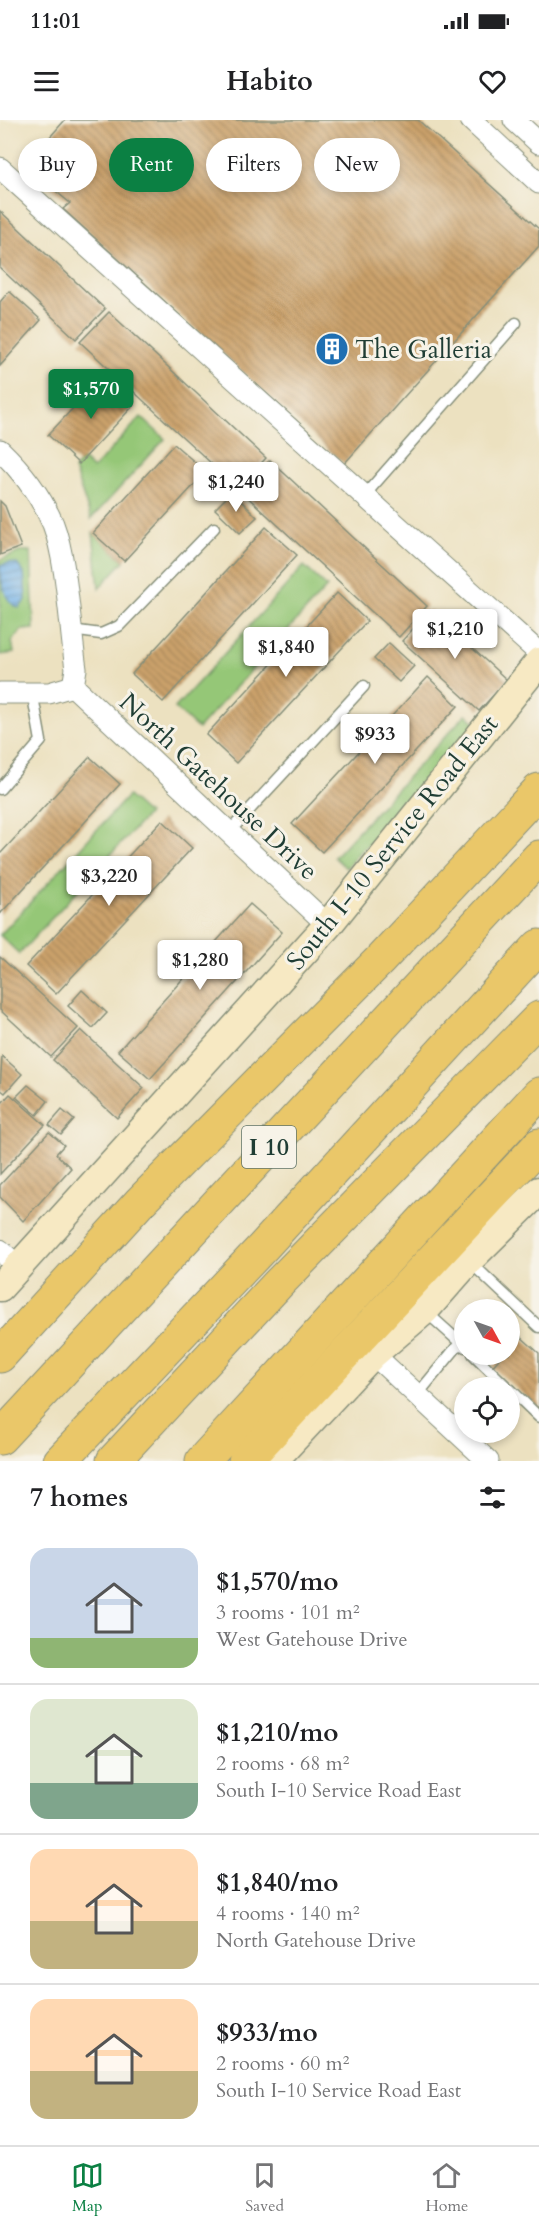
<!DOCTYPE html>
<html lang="en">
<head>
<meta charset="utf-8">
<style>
  body { margin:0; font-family:Cardo,serif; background:#f6f6f6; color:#202124; height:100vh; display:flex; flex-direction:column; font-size:22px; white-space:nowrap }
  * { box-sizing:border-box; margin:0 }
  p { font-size:20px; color:#757577 }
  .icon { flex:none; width:33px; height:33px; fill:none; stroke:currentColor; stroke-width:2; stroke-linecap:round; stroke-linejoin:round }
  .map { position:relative; height:1341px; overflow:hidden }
  .drawer { display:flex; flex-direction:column; background:#fff; flex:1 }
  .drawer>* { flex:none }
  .banner { position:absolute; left:18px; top:18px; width:504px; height:54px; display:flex; gap:12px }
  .needle { width:39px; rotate:130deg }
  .fabs { position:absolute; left:454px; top:1179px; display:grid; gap:12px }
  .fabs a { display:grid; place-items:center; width:66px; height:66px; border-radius:50%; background:#fff; box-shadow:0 3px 9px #0003; font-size:30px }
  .price { position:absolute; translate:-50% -51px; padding:0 14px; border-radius:6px; background:#fff; color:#222; font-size:20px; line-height:39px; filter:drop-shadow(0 2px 3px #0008) }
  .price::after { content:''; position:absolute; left:50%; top:36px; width:18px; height:14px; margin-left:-9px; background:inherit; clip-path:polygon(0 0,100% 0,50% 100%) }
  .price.current { background:#0b8043; color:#fff }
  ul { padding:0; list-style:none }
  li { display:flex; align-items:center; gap:18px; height:150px; padding:0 30px }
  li+li { border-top:2px solid #e0e0e0 }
  li span { display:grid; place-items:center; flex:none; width:168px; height:120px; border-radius:18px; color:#555 }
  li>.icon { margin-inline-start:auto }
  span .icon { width:72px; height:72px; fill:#fffc; stroke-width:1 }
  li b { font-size:26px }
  h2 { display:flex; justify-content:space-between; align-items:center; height:72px; padding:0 30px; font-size:26px }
  .tag { padding:0 21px; border-radius:27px; background:#fff; box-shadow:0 3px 9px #0003; font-size:21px; line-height:54px }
  .tag.current { background:#0b8043; color:#fff }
  .status { display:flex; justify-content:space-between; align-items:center; height:42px; padding:0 30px; background:#fff; direction:ltr }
  .status svg { height:16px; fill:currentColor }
  header { display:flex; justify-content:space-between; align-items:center; height:78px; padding:0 30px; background:#fff; font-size:27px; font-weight:700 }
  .tab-bar { display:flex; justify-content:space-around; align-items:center; height:84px; border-top:2px solid #e0e0e0; background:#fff; font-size:16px; color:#757577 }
  .tab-bar a { display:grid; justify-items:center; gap:3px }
  .tab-bar .current { color:#0b8043 }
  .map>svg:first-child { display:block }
</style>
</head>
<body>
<div class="status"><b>11:01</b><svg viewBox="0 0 49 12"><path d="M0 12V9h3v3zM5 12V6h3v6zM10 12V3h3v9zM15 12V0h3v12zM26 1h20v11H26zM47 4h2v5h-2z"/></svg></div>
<header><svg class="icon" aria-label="menu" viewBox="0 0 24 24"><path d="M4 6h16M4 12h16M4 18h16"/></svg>Habito<svg class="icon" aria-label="heart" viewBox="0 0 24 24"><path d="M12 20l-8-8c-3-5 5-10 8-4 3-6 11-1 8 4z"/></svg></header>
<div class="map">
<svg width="539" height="1341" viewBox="0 0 539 1341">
  <defs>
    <pattern id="water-rules" width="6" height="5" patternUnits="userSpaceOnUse" patternTransform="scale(1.5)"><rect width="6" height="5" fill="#76b4e9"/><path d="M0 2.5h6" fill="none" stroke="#6094be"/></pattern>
    <pattern id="building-back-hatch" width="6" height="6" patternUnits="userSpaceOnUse" patternTransform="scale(1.5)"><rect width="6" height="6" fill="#cba16a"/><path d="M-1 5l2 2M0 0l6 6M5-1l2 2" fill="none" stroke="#a48458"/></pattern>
  </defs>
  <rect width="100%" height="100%" fill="#f7f3e8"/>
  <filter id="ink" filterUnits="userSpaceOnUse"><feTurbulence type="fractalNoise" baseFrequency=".0167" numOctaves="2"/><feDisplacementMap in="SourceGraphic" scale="12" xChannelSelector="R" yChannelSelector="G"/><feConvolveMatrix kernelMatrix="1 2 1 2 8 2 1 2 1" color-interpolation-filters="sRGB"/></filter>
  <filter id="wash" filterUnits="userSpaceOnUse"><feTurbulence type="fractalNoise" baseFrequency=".008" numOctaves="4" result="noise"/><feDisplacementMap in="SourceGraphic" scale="24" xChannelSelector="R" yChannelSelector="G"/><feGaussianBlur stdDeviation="1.35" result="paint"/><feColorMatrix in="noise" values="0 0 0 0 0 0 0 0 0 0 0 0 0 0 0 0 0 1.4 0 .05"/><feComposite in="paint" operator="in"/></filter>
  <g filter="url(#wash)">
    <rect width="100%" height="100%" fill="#ece1c0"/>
    <g fill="#95c777" stroke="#5a8256" stroke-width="1.5">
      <path d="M 141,297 L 165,319 L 91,399 L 74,349 L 83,340 L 93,349 Z"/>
      <path d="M 93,413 L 124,441 L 99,468 Z"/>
      <path d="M 22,431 L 31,431 L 34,509 L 22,510 L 12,521 L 14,533 L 0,535 L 0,440 Z"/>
      <path d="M 304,446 L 327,467 L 198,609 L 175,588 Z"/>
      <path d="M 466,594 L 479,606 L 390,712 L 362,729 L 346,748 L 334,737 Z"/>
      <path d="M 128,676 L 148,694 L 19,834 L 0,815 Z"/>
    </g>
    <path fill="url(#water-rules)" stroke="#4a788e" stroke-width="1.5" d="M 9,443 L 17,444 L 24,453 L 26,480 L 19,488 C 4,483 0,458 0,445 Z"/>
    <g id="blocks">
      <g fill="url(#building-back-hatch)">
        <path d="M 65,0 L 418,0 L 539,109 L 539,126 L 344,344 L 63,89 L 70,83 L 22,43 L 38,24 L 42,26 Z"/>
        <path d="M 0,91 L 105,189 L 76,219 L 0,148 Z"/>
        <path d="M 9,171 L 41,200 L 0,246 L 0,182 Z"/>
        <path d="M 109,192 L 266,338 L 238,368 L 80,222 Z"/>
        <path d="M 103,256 L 134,285 L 79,344 L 48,315 Z"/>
        <path d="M 174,324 L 206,352 L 124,441 L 93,413 Z"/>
        <path d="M 270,340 L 427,486 L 399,517 L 241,371 Z"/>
        <path d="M 232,372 L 257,397 L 240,413 L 215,389 Z"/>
        <path d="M 0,381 L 5,386 L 21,427 L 0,435 Z"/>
        <path d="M 266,407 L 297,435 L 163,582 L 132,554 Z"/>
        <path d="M 337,473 L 367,501 L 236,643 L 206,615 Z"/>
        <path d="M 430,490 L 507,560 L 479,591 L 402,521 Z"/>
        <path d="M 389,523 L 414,546 L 399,562 L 374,539 Z"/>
        <path d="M 428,557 L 458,586 L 322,732 L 292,704 Z"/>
        <path d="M 90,637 L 120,664 L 0,794 L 0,734 Z"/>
        <path d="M 162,700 L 192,728 L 56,874 L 26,846 Z"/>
        <path d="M 250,784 L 282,812 L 150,959 L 118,931 Z"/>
        <path d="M 0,837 L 78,908 L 51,937 L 0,890 Z"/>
        <path d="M 82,870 L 107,893 L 93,908 L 68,886 Z"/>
        <path d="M 81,910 L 144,968 L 117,998 L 53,940 Z"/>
        <path d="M 2,936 L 22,954 L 5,973 L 0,969 Z"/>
        <path d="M 28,965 L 48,981 L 37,995 L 16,977 Z"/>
        <path d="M 10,974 L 45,1005 L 0,1054 L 0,985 Z"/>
        <path d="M 62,990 L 74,1000 L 61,1015 L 49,1005 Z"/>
        <path d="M 49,1012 L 64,1025 L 56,1034 L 71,1048 L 23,1101 L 0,1077 L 0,1065 Z"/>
        <path d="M 520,1216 L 539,1233 L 539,1289 L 492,1247 L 503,1234 L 510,1234 L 510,1227 Z"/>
      </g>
    </g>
  </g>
  <g filter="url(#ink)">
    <use href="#blocks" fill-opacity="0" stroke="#868f7a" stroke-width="1.5"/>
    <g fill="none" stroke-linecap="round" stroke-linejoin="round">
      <g stroke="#868f7a" stroke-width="13">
        <g id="lane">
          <path d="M 364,376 L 516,203"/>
          <path d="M 71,510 L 101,514 L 119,506 L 214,408"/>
          <path d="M 0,669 L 41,621 L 32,571"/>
          <path d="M 228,713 L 364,566"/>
          <path d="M 469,1141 L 539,1207"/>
          <path d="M 425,1191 L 465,1227"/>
          <path d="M 473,1234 L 508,1268"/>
          <path d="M 510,1269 L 539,1297"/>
          <path d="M 417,1275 L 460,1223"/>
        </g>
      </g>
      <g stroke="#868f7a" stroke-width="23">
        <g id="street">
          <path d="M 471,0 L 539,63"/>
          <path d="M 514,0 L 539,23"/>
          <path d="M 0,48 L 539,533"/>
          <path d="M 0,330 C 22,351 41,376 53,404 C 67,440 70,509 76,549 L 73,566"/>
          <path d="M 73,566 L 328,805"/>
          <path d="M 0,573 L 49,573 L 73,566"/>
          <path d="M 0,1130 L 18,1147"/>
          <path d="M 373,1234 L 488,1341"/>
        </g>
      </g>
      <g stroke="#868f7a" stroke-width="31">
        <g id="secondary">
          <path d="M 0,1167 L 328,805 L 539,542"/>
          <path d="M 273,1341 L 373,1234 L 425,1190 L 469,1140 L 539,1071"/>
        </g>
      </g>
      <g stroke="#868f7a" stroke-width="35">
        <g id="highway">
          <path d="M 0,1236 L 140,1082 L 379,841 L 539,670"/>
          <path d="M 0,1318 L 539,737"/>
          <path d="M 60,1341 L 263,1127 L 539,826"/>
          <path d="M 113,1341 L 278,1164 L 539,898"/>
          <path d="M 202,1341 L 539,974"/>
          <path d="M 245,1341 L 539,1025"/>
        </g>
      </g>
      <use href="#lane" stroke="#fff" stroke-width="10"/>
      <use href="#street" stroke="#fff" stroke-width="21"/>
      <use href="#secondary" stroke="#f7e9c3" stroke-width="28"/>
      <use href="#highway" stroke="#eac769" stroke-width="33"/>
    </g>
  </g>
  <defs>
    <g id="building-disc" transform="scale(1.725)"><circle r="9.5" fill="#1f6fb2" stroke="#f7f3e8"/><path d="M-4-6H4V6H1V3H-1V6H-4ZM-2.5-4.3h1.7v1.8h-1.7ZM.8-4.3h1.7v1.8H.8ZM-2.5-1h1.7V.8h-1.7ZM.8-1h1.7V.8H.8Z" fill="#fff"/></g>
  </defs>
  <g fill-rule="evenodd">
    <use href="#building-disc" x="332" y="229"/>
  </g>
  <g text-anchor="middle" stroke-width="6" stroke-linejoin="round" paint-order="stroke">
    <rect fill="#f7f3e8" stroke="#60746a" stroke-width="1.5" x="242" y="1006" width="54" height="42" rx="4.5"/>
    <g font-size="24" font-weight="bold" fill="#1f3d34">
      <text x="269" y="1035">I 10</text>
    </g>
    <g font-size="26" fill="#1f3d34" stroke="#f7f3e8" text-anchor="start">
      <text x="355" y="238">The Galleria</text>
    </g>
    <g font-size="26" fill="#1f3d34" stroke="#f7f3e8">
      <text transform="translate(219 666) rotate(43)" y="9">North Gatehouse Drive</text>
      <text transform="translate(392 722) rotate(-51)" y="9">South I-10 Service Road East</text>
    </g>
  </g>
</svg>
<div class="fabs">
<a><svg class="needle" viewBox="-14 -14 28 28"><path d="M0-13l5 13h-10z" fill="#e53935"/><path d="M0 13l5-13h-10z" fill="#757577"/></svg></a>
<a><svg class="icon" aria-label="locate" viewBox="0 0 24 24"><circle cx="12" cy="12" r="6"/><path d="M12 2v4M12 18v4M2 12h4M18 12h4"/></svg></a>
</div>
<b class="price current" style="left:91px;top:300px">$1,570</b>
<b class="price" style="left:236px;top:393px">$1,240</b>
<b class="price" style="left:455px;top:540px">$1,210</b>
<b class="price" style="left:286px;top:558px">$1,840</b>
<b class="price" style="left:375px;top:645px">$933</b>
<b class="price" style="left:109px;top:787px">$3,220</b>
<b class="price" style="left:200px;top:871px">$1,280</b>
<div class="banner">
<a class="tag">Buy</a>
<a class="tag current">Rent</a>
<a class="tag">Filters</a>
<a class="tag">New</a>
</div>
</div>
<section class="drawer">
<h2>7 homes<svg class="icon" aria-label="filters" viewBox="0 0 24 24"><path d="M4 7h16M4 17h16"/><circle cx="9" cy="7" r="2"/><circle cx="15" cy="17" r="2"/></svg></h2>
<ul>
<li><span style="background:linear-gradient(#c9d6e8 75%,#8fb573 0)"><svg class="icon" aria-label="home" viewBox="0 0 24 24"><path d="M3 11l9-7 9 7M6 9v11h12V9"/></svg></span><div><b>$1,570/mo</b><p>3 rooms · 101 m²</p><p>West Gatehouse Drive</p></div></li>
<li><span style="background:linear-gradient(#dfe7d0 70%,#7fa58c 0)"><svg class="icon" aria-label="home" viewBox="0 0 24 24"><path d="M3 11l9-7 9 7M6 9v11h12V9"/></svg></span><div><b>$1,210/mo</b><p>2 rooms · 68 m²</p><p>South I-10 Service Road East</p></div></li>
<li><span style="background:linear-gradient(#ffd9b3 60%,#c2b280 0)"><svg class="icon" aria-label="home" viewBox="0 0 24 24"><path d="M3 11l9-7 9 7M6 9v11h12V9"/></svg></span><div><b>$1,840/mo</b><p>4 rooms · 140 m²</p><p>North Gatehouse Drive</p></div></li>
<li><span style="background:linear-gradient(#ffd9b3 60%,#c2b280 0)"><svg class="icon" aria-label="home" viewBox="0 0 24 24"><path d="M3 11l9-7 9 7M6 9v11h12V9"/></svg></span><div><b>$933/mo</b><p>2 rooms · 60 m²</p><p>South I-10 Service Road East</p></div></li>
</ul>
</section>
<nav class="tab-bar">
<a class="current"><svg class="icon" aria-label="map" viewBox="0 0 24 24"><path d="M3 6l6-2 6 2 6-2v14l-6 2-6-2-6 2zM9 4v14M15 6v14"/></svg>Map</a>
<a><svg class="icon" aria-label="saved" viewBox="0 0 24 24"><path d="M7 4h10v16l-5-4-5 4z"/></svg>Saved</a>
<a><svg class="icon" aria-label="home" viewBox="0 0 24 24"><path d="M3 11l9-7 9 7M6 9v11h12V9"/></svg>Home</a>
</nav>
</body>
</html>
